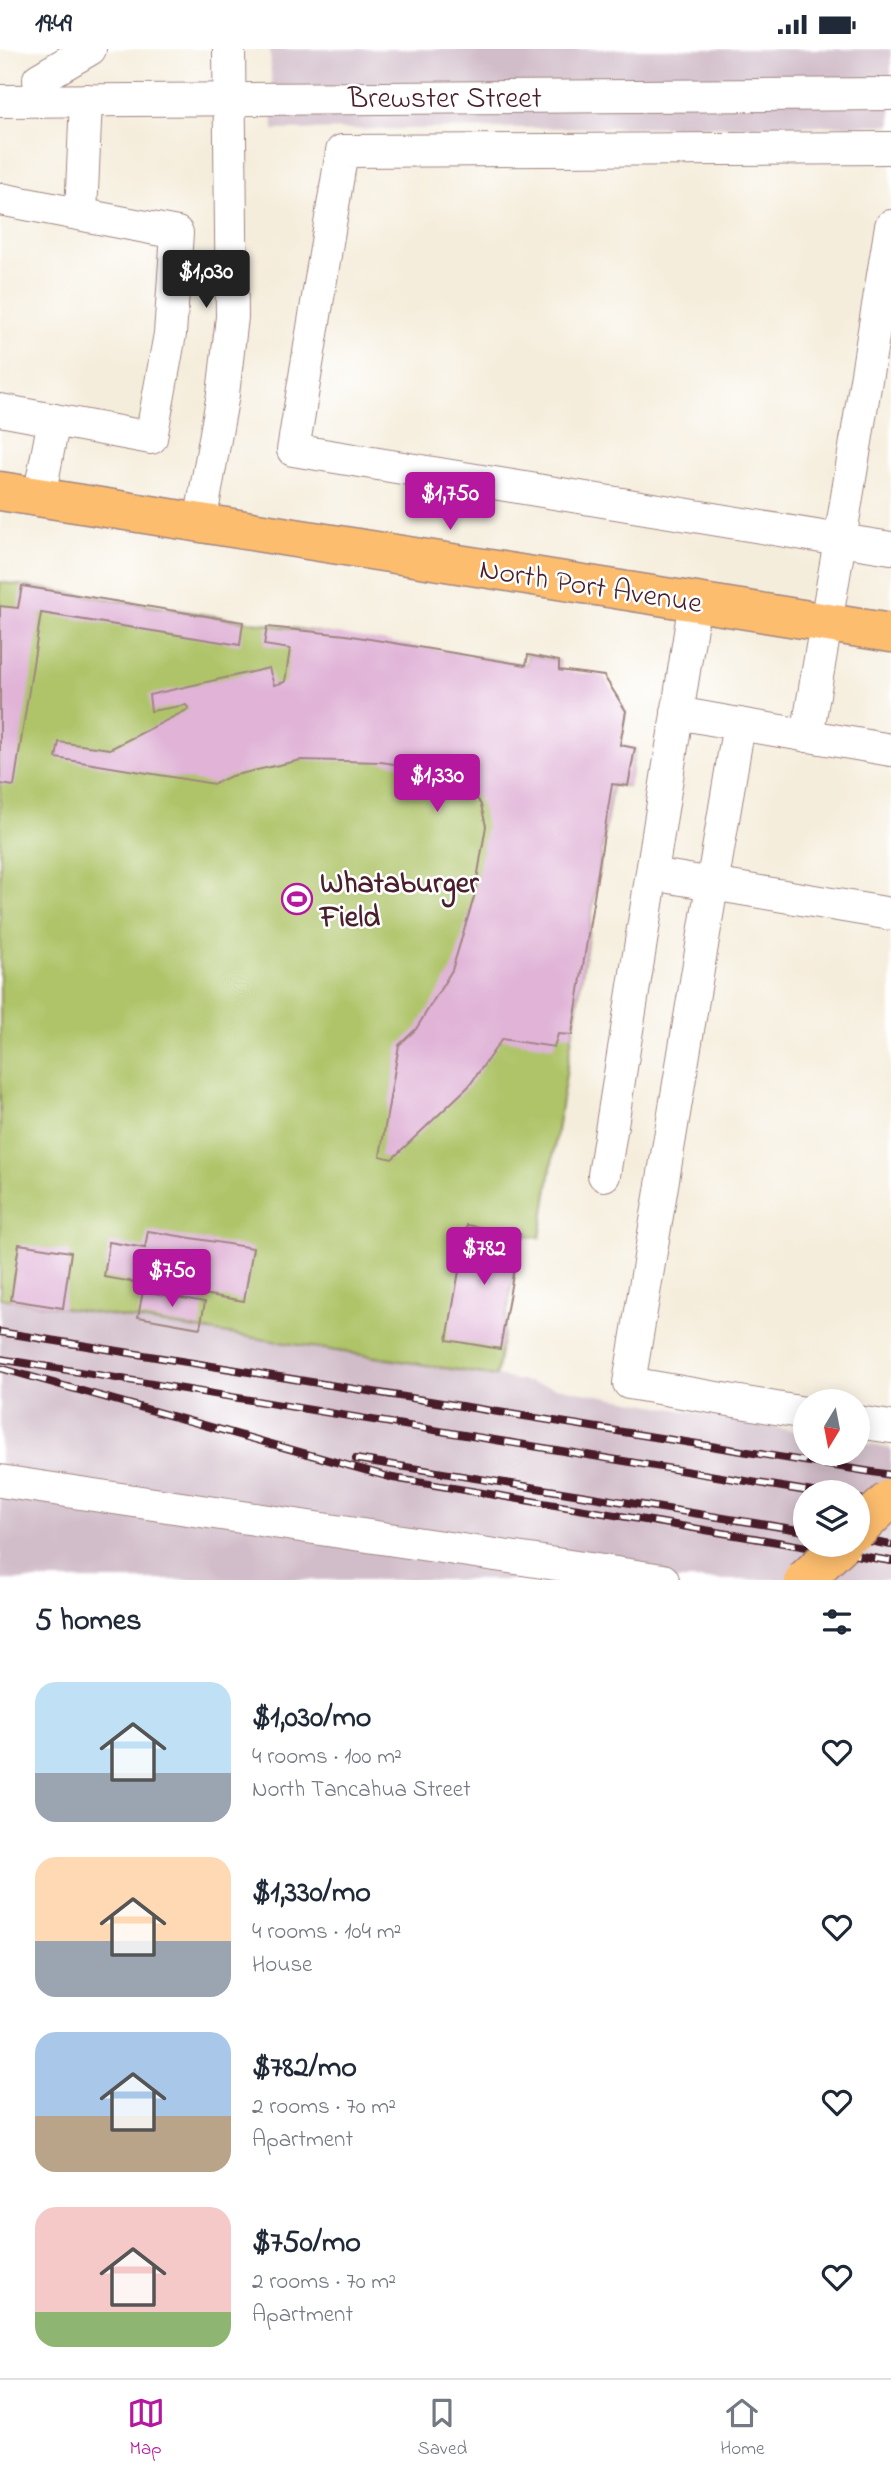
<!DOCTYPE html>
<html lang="en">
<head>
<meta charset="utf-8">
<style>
  body { margin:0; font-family:"Indie Flower",sans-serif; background:#f2f2f3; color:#1f2937; height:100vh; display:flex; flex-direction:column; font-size:26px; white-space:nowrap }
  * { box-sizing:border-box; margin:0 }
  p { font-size:23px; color:#747a83 }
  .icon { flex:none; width:38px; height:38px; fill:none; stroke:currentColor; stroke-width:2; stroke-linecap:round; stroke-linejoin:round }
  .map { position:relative; height:1531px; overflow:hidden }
  .side { display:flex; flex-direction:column; background:#fff; flex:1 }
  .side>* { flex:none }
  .needle { width:46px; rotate:190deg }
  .controls { position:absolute; left:793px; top:1340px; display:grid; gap:14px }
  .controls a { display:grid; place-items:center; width:77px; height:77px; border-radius:50%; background:#fff; box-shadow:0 4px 18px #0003; font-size:35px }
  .price { position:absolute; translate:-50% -60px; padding:0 16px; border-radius:7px; background:#b5179e; color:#fff; font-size:23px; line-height:46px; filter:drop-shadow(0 2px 4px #0008) }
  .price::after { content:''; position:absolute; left:50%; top:42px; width:21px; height:16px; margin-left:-10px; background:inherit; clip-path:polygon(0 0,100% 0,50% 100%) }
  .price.on { background:#222; color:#fff }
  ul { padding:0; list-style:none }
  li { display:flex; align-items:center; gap:21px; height:175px; padding:0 35px }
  li span { display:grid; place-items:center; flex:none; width:196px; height:140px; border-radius:21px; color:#555 }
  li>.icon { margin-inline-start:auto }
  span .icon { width:84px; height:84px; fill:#fffc; stroke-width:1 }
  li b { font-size:30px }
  h2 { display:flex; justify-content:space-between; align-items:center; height:84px; padding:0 35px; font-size:30px }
  .status { display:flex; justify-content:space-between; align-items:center; height:49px; padding:0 35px; background:#fff; direction:ltr }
  .status svg { height:19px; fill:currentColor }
  .dock { display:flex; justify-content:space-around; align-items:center; height:98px; border-top:2px solid #e0e1e3; background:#fff; font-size:19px; color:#747a83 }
  .dock a { display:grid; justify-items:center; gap:4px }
  .dock .on { color:#b5179e }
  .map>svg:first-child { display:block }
</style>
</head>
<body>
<div class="status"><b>19:49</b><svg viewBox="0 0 49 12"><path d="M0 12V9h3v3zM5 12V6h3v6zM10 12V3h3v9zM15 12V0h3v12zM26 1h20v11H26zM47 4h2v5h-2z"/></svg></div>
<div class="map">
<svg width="891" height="1531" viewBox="0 0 891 1531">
  <rect width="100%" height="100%" fill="#fff"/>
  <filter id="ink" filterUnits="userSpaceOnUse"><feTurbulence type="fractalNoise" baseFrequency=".0143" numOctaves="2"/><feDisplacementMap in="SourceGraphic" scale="14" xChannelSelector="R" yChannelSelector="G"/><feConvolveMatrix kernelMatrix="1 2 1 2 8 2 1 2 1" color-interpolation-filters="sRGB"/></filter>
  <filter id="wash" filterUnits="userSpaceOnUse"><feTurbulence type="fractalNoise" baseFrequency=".00686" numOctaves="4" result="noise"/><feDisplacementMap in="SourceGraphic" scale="28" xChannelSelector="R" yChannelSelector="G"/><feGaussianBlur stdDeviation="1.57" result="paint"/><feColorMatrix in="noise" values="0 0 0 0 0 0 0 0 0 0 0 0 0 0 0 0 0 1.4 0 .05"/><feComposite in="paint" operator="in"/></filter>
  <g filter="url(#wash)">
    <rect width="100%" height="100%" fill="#f5eddb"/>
    <g fill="#d1bdc9" fill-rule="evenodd">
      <path d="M 270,0 L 891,0 L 891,76 L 273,81 Z"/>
      <path d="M 0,1249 L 496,1327 L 805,1384 L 805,1405 L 858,1405 L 858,1393 L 891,1400 L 891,1531 L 0,1531 ZM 805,1444 L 858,1444 L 858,1496 L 805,1496 Z"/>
    </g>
    <path fill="#afc469" stroke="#7c724a" stroke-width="2" d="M 0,533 L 526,616 L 528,606 L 559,612 L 559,621 L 626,662 L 620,696 L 635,700 L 628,737 L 612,736 L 540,1189 L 520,1186 L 496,1327 L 0,1249 Z"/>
    <g id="blocks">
      <g fill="#e0b3d7">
        <path d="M 22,537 L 243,573 L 240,596 L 41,564 L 14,737 L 0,735 L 0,557 L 18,559 Z"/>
        <path d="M 267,578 L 346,586 L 526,616 L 528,606 L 559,612 L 559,621 L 604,627 L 626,662 L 620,696 L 635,699 L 628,737 L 612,735 L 572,986 L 558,985 L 554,998 L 502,990 L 469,1037 L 392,1110 L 380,1107 L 399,996 L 416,980 L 452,921 L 474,848 L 486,777 L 481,756 L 468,735 L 449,723 L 381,713 L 301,711 L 231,727 L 214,735 L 56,709 L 59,693 L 110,700 L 189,660 L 186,656 L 151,662 L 149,646 L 269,619 L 274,636 L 285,633 L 290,600 L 264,596 Z"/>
        <path d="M 467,1176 L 520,1185 L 500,1300 L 447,1291 Z"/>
        <path d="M 148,1182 L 253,1199 L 244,1252 L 104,1228 L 109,1193 L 145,1199 Z"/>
        <path d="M 19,1195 L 71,1203 L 63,1259 L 11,1251 Z"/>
        <path d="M 143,1242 L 205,1253 L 200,1279 L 138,1268 Z"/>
      </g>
    </g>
  </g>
  <g filter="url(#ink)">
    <use href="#blocks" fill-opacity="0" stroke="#a08683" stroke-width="2"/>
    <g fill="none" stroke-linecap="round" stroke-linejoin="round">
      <g stroke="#a08683" stroke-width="34">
        <g id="minor">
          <path d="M 0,52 L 891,45"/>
          <path d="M 41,52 L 39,30 L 90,0"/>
          <path d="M 0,150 L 177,184 L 170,285 L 151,389 L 54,371 L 39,448"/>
          <path d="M 81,165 L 86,51"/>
          <path d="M 891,177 L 840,491 L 891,499"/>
          <path d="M 0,361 L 54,371"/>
          <path d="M 200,474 L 223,345 L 232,268 L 229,0"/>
          <path d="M 677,664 L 739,675"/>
          <path d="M 807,687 L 840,491 L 293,401 L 342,102 L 891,99"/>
          <path d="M 652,825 L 891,865"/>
          <path d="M 604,1126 L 695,552"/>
          <path d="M 805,1364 L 629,1334 L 739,675 L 891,701"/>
          <path d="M 858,1373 L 891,1378"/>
          <path d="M 0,1432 L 663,1531"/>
        </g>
      </g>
      <g stroke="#a08683" stroke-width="41">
        <path id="major" d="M 0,442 L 891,584"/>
      </g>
      <use href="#minor" stroke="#fff" stroke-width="32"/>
      <use href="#major" stroke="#fcbd6e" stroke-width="38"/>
      <g stroke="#4a1f2b" stroke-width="8">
        <g id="rail">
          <path d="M 0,1283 L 891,1426"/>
          <path d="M 0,1310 L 819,1444"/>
          <path d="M 0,1319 L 393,1429 L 891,1512"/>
          <path d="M 356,1410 L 805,1482"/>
          <path d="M 858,1450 L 891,1455"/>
          <path d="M 858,1490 L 891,1496"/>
        </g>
      </g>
      <use href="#rail" stroke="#fff" stroke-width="5" stroke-dasharray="16" stroke-linecap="butt"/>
      <g stroke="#a08683" stroke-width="41" stroke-linecap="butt">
        <g id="highway-bridge">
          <path d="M 858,1481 L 891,1449"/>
          <path d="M 804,1531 L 841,1496"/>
        </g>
      </g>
      <use href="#highway-bridge" stroke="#fcbd6e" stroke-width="38"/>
    </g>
  </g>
  <defs>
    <g id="stadium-ring" transform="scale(1.575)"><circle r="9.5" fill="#fff" stroke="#b5179e" stroke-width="1.5"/><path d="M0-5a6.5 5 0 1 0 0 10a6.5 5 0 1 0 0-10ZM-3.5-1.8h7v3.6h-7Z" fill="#b5179e"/></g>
  </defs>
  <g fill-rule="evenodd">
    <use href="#stadium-ring" x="297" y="850"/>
  </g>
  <g text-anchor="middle" stroke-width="5" stroke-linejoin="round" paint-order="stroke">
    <g font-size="30" fill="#4a1f2b" stroke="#fff">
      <text x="445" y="58">Brewster Street</text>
      <text transform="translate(591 536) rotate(9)" y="10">North Port Avenue</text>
    </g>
    <g font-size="30" font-weight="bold" fill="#4a1f2b" stroke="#fff" text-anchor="start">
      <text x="320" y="843">Whataburger<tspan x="320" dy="34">Field</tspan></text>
    </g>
  </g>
</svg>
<div class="controls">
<a><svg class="needle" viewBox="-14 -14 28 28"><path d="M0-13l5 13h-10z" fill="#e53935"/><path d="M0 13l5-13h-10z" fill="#747a83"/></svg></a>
<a><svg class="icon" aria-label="layers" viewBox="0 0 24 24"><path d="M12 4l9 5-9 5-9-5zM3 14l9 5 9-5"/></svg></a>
</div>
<b class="price on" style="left:206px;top:261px">$1,030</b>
<b class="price" style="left:450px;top:483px">$1,750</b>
<b class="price" style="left:437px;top:765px">$1,330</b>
<b class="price" style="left:484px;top:1238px">$782</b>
<b class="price" style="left:172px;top:1260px">$750</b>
</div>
<section class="side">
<h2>5 homes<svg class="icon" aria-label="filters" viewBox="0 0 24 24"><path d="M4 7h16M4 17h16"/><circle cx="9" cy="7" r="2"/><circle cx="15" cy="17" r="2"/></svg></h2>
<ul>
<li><span style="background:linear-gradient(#bfe0f5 65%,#9aa5b1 0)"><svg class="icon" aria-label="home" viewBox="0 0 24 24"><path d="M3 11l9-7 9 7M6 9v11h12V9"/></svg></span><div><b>$1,030/mo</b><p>4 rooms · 100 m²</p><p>North Tancahua Street</p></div><svg class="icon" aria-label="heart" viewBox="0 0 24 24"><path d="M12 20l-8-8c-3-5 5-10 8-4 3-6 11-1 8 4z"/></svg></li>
<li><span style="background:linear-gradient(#ffd9b3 60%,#9aa5b1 0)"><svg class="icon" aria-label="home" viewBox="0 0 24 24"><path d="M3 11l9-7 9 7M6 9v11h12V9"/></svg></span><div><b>$1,330/mo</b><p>4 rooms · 104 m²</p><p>House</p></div><svg class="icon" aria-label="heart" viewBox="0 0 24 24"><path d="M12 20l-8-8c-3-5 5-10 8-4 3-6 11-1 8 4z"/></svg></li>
<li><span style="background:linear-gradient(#a9c7e8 60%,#b9a48a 0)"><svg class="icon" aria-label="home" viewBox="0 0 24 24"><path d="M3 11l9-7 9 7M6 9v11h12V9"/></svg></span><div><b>$782/mo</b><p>2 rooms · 70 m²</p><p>Apartment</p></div><svg class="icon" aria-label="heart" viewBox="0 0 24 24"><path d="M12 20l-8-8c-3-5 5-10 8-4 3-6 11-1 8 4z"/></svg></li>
<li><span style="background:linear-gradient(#f6c9c9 75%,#8fb573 0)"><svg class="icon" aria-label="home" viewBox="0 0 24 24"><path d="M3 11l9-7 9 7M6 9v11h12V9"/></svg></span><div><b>$750/mo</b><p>2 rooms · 70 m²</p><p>Apartment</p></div><svg class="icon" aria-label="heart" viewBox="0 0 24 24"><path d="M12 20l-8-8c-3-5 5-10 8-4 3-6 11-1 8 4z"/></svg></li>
</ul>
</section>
<nav class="dock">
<a class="on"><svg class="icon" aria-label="map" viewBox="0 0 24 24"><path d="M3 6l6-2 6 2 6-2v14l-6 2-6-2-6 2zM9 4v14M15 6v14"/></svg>Map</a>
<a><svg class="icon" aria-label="saved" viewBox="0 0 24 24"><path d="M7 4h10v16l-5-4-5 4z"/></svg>Saved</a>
<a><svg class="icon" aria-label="home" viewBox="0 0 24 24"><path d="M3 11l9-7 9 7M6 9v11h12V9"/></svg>Home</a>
</nav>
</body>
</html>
